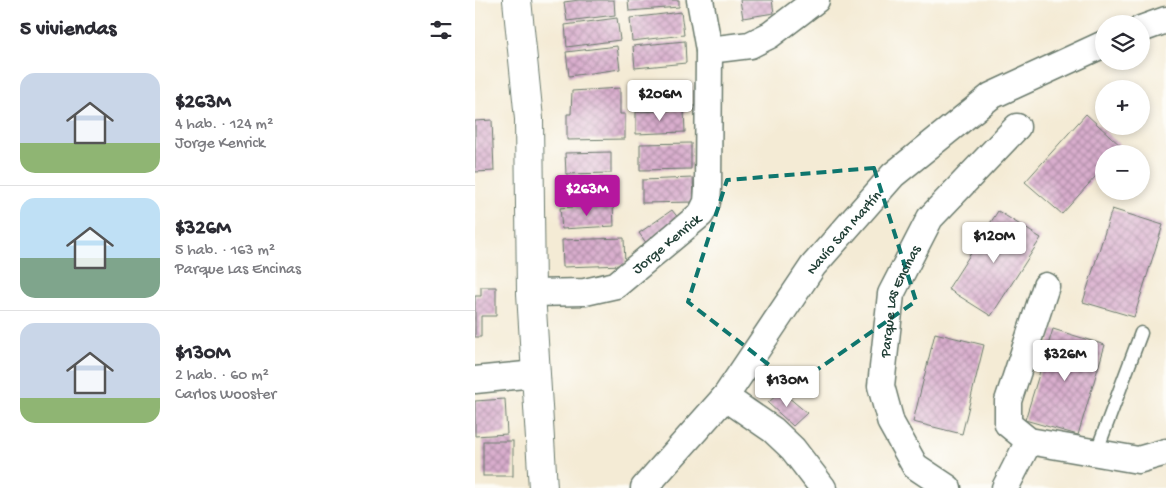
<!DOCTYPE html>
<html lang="es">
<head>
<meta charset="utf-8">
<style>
  body { margin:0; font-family:"Gochi Hand",sans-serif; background:#f2f2f3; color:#2b2b33; height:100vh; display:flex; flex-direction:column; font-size:19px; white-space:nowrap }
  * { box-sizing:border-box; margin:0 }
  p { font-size:16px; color:#7c7c81 }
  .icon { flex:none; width:28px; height:28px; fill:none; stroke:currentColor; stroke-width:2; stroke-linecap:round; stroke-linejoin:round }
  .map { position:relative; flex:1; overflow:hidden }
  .panel { display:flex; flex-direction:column; background:#fff; width:475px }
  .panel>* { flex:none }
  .tools { position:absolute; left:620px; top:15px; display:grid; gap:10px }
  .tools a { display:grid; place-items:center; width:55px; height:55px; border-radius:50%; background:#fff; box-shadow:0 2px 8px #0003; font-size:25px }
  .price { position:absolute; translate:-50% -42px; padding:0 11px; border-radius:5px; background:#fff; color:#222; font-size:16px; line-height:32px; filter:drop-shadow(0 1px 2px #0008) }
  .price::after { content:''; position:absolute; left:50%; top:30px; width:15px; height:11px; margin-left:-8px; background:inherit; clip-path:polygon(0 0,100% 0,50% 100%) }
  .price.selected { background:#b5179e; color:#fff }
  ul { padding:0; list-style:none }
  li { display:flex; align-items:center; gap:15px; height:125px; padding:0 20px }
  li+li { border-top:1px solid #e1e1e2 }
  li span { display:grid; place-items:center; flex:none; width:140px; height:100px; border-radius:15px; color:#555 }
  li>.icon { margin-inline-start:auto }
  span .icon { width:60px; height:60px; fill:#fffc; stroke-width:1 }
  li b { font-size:21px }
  h2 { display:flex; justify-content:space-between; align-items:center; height:60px; padding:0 20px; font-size:21px }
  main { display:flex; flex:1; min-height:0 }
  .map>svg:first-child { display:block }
</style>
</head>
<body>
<main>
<section class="panel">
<h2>5 viviendas<svg class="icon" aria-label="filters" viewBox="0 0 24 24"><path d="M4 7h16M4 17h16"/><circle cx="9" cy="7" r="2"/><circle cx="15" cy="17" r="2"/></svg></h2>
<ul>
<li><span style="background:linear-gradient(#c9d6e8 70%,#8fb573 0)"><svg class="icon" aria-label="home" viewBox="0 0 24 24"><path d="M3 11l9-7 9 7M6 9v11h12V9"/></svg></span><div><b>$263M</b><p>4 hab. · 124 m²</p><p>Jorge Kenrick</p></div></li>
<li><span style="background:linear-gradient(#bfe0f5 60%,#7fa58c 0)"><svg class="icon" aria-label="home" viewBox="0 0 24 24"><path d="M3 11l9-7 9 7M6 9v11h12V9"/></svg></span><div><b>$326M</b><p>5 hab. · 163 m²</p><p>Parque Las Encinas</p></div></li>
<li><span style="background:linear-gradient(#c9d6e8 75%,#8fb573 0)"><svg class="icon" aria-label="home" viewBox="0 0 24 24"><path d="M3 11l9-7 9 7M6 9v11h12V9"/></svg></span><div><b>$130M</b><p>2 hab. · 60 m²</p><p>Carlos Wooster</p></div></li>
</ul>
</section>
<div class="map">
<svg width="691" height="488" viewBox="0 0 691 488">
  <defs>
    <pattern id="building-cross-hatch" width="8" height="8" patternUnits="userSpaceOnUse" patternTransform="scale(1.25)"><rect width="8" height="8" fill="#d9adcd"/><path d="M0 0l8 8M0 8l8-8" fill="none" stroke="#af8ea7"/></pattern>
  </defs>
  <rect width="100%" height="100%" fill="#fdfcf7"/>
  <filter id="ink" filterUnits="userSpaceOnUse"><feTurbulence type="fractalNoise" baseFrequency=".02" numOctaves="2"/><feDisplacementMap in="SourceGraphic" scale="10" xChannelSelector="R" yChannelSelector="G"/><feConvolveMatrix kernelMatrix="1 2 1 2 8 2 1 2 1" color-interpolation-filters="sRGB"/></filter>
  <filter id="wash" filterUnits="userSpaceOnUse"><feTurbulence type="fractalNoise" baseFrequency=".0096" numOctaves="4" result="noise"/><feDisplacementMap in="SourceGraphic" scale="20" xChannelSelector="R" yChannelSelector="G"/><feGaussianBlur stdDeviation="1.12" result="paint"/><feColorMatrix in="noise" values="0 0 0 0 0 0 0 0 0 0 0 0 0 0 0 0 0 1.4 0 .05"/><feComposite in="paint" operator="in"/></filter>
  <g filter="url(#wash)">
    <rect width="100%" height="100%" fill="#f4ebd5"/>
    <g id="blocks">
      <g fill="url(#building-cross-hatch)">
        <path d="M 104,0 L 139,0 L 140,15 L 92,21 L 89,2 Z"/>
        <path d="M 153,0 L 204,0 L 204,7 L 154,11 Z"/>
        <path d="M 265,0 L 297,0 L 299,13 L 268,18 Z"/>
        <path d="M 206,12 L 209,35 L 157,41 L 155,18 Z"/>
        <path d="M 142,18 L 145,40 L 92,47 L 90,25 Z"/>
        <path d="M 210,41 L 211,63 L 160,68 L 158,46 Z"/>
        <path d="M 142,46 L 145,69 L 94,76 L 91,52 Z"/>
        <path d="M 214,82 L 214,106 L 163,106 L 162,84 Z"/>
        <path d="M 145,88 L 145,114 L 150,114 L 150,139 L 92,140 L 92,114 L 96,114 L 97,91 Z"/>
        <path d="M 209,110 L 210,132 L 161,134 L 161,112 Z"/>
        <path d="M 611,114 L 647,147 L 641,154 L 629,154 L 629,167 L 587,214 L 550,182 Z"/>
        <path d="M 17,120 L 19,171 L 0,172 L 0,121 Z"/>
        <path d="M 216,143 L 216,169 L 165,170 L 165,144 Z"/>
        <path d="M 136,152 L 136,173 L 91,174 L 90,153 Z"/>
        <path d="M 88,177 L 141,178 L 140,200 L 88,198 Z"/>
        <path d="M 218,178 L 219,202 L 167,203 L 167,180 Z"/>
        <path d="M 138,204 L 139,226 L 87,229 L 85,208 Z"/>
        <path d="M 637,209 L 688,225 L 659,317 L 608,302 Z"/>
        <path d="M 197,210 L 207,223 L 177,251 L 164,233 Z"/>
        <path d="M 523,211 L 566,238 L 516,316 L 473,289 Z"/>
        <path d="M 149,238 L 150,265 L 88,267 L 87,240 Z"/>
        <path d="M 6,287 L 21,287 L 21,316 L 6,316 L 6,337 L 0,337 L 0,296 L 6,296 Z"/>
        <path d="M 578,329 L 630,345 L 603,435 L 550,420 Z"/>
        <path d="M 460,333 L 509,345 L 487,434 L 438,422 Z"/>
        <path d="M 306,391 L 332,413 L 318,426 L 293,403 Z"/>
        <path d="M 30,399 L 32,434 L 0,436 L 0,401 Z"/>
        <rect x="8" y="441" width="30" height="35"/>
      </g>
    </g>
  </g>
  <g filter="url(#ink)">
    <use href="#blocks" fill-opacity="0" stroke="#6a7a6c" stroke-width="1"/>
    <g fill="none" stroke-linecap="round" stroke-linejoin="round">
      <g stroke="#6a7a6c" stroke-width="15">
        <path id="service" d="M 621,453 L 666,333"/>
      </g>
      <g stroke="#6a7a6c" stroke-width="29">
        <g id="minor">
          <path d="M 666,29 L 691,20"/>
          <path d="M 234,50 L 275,45 L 295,35 L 341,0"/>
          <path d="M 571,286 L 533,401 L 533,424 L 554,441 L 663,460 L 691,452"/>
          <path id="s1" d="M 56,293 L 110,292 L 141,285 L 226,214 L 232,202 L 233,188 L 234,50 L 225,0"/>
          <path d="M 0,380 L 60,374"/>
          <path d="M 250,397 L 298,430 L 318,449 L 348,488"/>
          <path id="s2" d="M 169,488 L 250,397 L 338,266 L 418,175 L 516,96 L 629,44"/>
          <path id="s3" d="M 473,488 L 440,466 L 416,423 L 406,386 L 416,294 L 455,218 L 542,127"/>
          <path d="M 530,488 L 554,441"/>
        </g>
      </g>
      <g stroke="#6a7a6c" stroke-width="30">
        <path id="secondary" d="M 42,0 L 54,119 L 56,293 L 68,488"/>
      </g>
      <use href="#service" stroke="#fff" stroke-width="12"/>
      <use href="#minor" stroke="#fff" stroke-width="26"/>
      <use href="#secondary" stroke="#fff" stroke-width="28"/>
    </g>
  </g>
  <path fill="none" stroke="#0f766e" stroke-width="4" stroke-dasharray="10 6" stroke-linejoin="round" d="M 399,168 L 441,301 L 320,385 L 213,302 L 252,180 Z"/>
  <g text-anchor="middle" stroke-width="5" stroke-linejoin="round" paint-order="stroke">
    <g font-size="15" fill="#1f3d34" stroke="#fdfcf7">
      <text dy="5" stroke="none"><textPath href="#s2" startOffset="325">Navío San Martín</textPath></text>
      <text dy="5" stroke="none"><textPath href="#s1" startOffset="151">Jorge Kenrick</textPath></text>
      <text dy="5" stroke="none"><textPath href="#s3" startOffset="215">Parque Las Encinas</textPath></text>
    </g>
  </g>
</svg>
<div class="tools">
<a><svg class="icon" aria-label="layers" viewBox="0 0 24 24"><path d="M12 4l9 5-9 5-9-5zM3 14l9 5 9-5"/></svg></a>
<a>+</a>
<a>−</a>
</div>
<b class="price" style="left:185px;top:122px">$206M</b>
<b class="price selected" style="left:112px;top:217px">$263M</b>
<b class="price" style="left:519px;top:264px">$120M</b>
<b class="price" style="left:590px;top:382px">$326M</b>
<b class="price" style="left:312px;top:408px">$130M</b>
</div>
</main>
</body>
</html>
